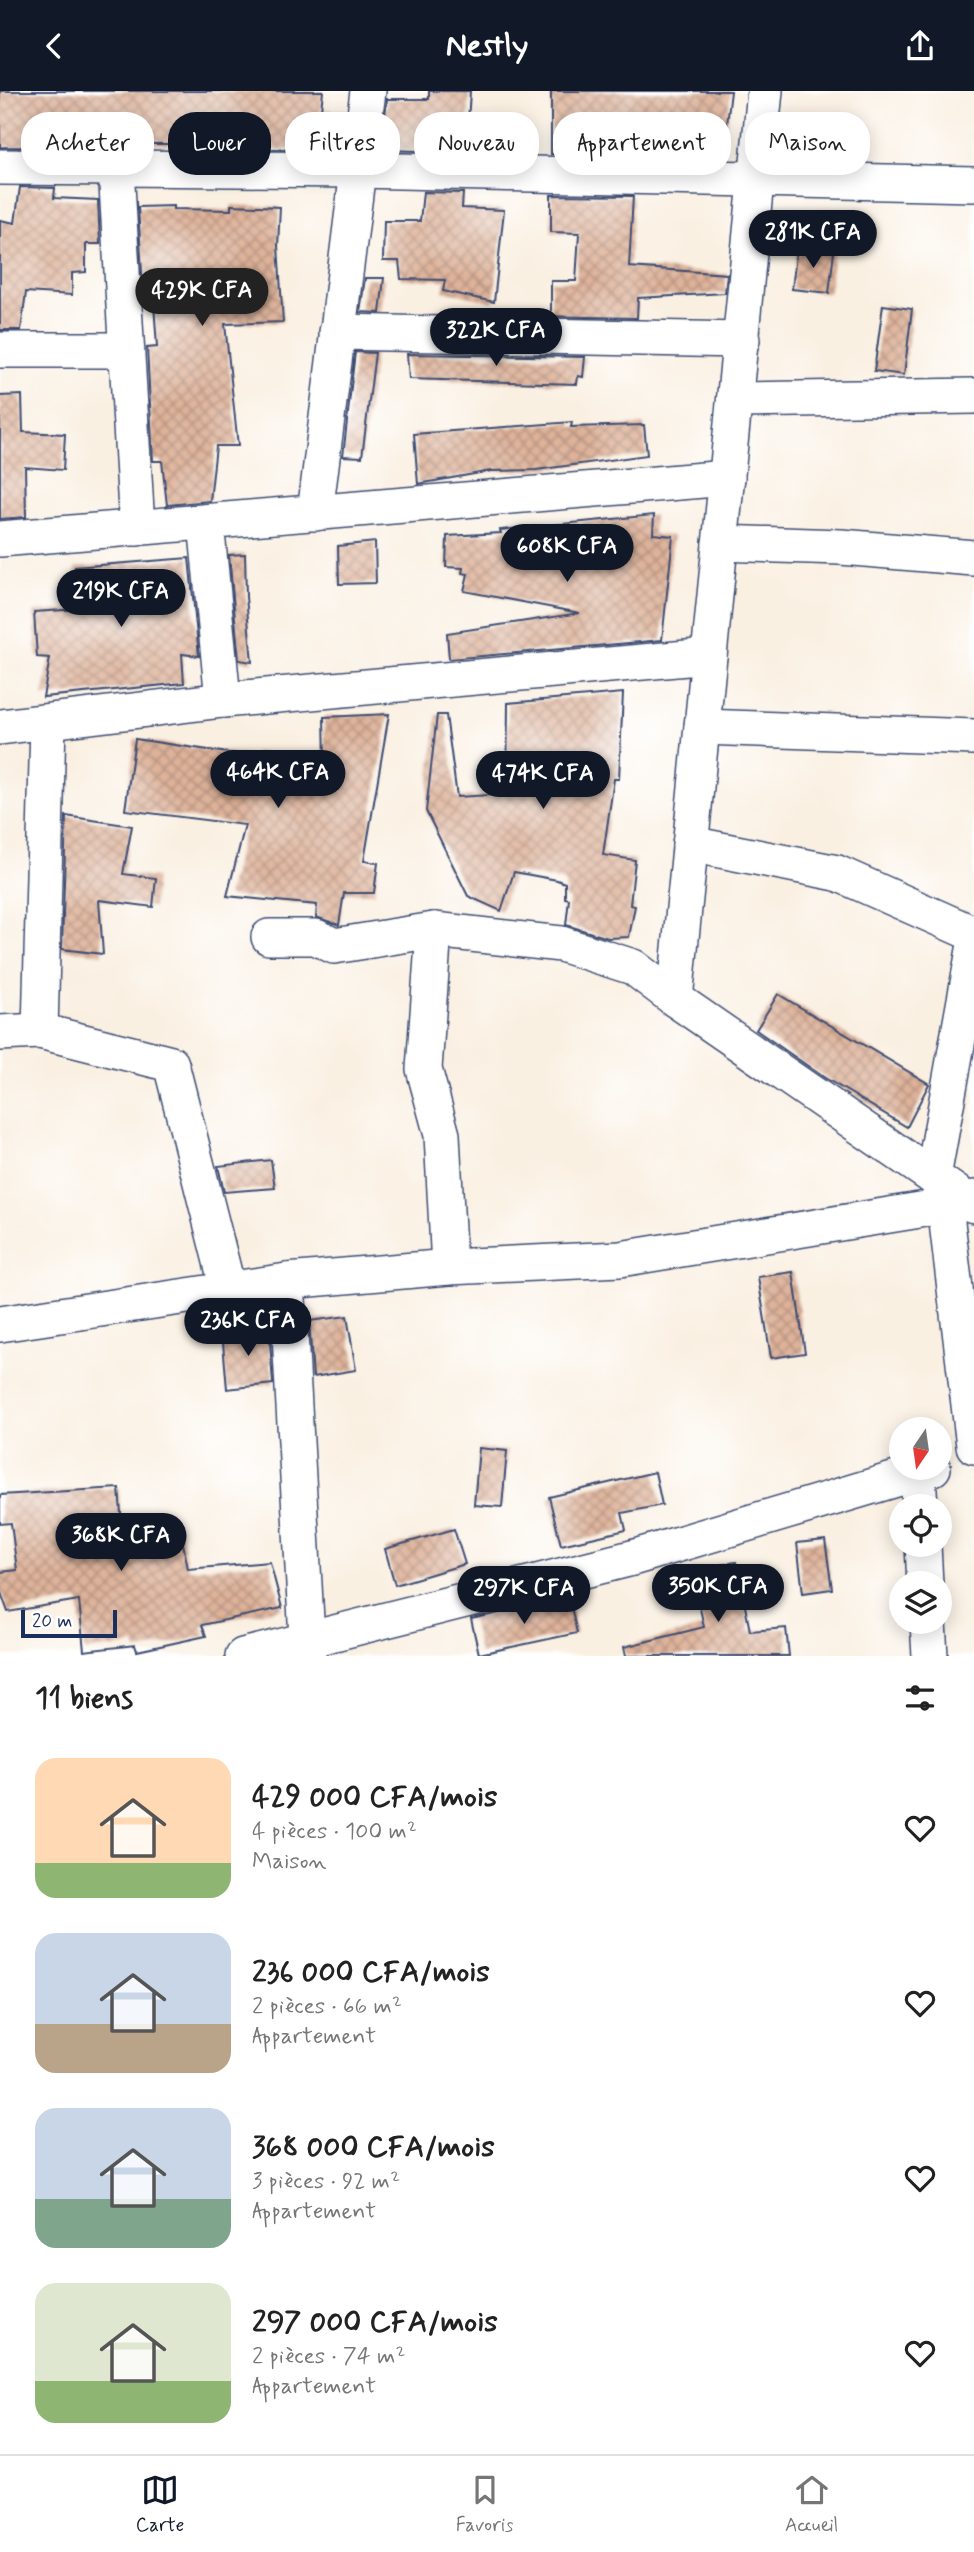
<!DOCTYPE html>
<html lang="fr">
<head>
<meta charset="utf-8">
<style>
  body { margin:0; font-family:Mynerve,sans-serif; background:#f2f2f2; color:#222; height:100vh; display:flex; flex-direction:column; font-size:26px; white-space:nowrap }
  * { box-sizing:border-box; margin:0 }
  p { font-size:23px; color:#767676 }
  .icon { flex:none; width:38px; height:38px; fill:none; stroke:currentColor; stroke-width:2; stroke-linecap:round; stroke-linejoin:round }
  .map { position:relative; height:1565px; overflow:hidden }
  .details { display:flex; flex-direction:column; background:#fff; flex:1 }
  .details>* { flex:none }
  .hud { position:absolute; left:21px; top:21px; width:933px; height:63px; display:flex; gap:14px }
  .needle { width:46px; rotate:193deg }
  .fabs { position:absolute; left:889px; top:1326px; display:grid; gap:14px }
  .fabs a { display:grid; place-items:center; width:63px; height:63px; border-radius:50%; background:#fff; box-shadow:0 4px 18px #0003; font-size:35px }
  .scale { position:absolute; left:21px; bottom:18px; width:96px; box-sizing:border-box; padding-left:7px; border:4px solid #1b2f5e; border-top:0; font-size:19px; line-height:24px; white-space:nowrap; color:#1b2f5e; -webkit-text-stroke:5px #fff; paint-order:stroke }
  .price { position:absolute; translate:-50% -60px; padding:0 16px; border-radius:24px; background:#111827; color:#fff; font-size:23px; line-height:46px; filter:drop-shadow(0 2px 4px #0008) }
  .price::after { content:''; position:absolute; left:50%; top:42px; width:21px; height:16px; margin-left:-10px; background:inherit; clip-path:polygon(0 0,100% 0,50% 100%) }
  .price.on { background:#222; color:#fff }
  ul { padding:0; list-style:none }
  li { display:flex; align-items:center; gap:21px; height:175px; padding:0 35px }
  li span { display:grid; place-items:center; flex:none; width:196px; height:140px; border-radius:21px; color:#555 }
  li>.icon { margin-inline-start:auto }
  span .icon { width:84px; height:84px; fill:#fffc; stroke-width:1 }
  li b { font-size:30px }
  h2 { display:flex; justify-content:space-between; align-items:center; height:84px; padding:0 35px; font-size:30px }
  .chip { padding:0 24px; border-radius:28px; background:#fff; box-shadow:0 4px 18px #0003; font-size:24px; line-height:63px }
  .chip.on { background:#111827; color:#fff }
  header { display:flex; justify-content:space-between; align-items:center; height:91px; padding:0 35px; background:#111827; color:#fff; font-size:32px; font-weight:700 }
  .menu { display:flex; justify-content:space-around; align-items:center; height:98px; border-top:2px solid #e0e0e0; background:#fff; font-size:19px; color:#767676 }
  .menu a { display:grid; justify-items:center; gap:4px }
  .menu .on { color:#111827 }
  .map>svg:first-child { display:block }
</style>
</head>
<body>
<header><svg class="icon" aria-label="back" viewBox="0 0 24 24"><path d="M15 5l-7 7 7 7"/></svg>Nestly<svg class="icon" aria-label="share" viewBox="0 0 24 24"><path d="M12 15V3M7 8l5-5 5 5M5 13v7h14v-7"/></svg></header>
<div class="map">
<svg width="974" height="1565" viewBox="0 0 974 1565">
  <defs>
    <pattern id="building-cross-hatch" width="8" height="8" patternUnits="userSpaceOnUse" patternTransform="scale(1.75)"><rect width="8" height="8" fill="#dfb39a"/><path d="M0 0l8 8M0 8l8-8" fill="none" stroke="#b49281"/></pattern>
  </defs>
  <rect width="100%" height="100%" fill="#fff"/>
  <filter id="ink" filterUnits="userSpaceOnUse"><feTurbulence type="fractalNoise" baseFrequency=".0143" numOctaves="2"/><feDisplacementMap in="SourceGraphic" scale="14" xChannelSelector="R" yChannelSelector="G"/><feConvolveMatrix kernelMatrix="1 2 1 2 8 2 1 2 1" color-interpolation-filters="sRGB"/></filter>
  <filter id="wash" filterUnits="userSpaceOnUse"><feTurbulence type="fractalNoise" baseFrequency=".00686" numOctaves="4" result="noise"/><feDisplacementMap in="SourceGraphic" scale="28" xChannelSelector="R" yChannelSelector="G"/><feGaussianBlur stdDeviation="1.57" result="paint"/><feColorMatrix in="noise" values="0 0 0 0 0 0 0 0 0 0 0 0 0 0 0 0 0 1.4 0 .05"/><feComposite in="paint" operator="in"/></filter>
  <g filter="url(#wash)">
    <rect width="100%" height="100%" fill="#faf0e2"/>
    <g id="blocks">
      <g fill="url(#building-cross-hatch)">
        <path d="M 0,0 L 323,0 L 321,19 L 345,19 L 340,59 L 217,58 L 217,53 L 133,53 L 132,57 L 0,56 Z"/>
        <path d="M 429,0 L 470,0 L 468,31 L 502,31 L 503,62 L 381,59 L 387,8 L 429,8 Z"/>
        <path d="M 551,0 L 731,0 L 723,67 L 551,63 Z"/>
        <path d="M 20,96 L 55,97 L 54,107 L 98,109 L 100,153 L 86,153 L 86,181 L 72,182 L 72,204 L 26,201 L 21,239 L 0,239 L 0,129 L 15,132 Z"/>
        <path d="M 423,101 L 463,102 L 462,117 L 504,119 L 494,211 L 443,200 L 445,189 L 401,188 L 399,170 L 383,170 L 384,130 L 420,130 Z"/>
        <path d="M 551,104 L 633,105 L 629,176 L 727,183 L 725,202 L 638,207 L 637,227 L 494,224 L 551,223 L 551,190 L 576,190 L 579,142 L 551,141 Z"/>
        <path d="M 231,114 L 280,116 L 278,155 L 283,231 L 225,233 L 238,355 L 216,355 L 210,410 L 167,414 L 162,370 L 153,370 L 147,257 L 157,256 L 153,199 L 143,199 L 138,116 L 173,115 L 173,118 L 231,119 Z"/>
        <path d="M 797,156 L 834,161 L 829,202 L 792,198 Z"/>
        <path d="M 365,187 L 384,187 L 380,222 L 360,221 Z"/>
        <path d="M 883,214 L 912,218 L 904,284 L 874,280 Z"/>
        <path d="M 355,261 L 375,262 L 362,366 L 343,365 Z"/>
        <path d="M 407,263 L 585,266 L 583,286 L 578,285 L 577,293 L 409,288 Z"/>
        <path d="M 22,304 L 23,341 L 65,343 L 63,379 L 25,376 L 26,426 L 0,428 L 0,305 Z"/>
        <path d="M 572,331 L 571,336 L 644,334 L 647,364 L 536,379 L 491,380 L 418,393 L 414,343 Z"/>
        <path d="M 654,424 L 653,443 L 673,445 L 662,549 L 449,568 L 447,542 L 580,522 L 464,500 L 468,483 L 462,482 L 463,477 L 446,476 L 447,445 L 501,442 L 500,439 Z"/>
        <path d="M 375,451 L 376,492 L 339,493 L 338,455 Z"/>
        <path d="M 245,463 L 246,506 L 252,571 L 239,569 L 229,464 Z"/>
        <path d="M 189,467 L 199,565 L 182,563 L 184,592 L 43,606 L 50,567 L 37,566 L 34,521 L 79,518 L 75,476 Z"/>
        <path d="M 623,602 L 619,688 L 614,688 L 603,764 L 635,769 L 630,814 L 635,815 L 629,846 L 608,847 L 566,834 L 569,808 L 565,807 L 565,792 L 557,789 L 514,781 L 501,820 L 468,805 L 426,720 L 437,624 L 446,624 L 457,706 L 507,703 L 508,612 Z"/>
        <path d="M 389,623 L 364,770 L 378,772 L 374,802 L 344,802 L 339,834 L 316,826 L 317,814 L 227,805 L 245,734 L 125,719 L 135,648 L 255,666 L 256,661 L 325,671 L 324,626 Z"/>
        <path d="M 66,725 L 132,735 L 123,783 L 156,787 L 153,816 L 99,809 L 103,863 L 62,858 Z"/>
        <path d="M 778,903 L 929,993 L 907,1036 L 825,987 L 756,939 Z"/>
        <path d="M 271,1069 L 275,1097 L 224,1101 L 218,1075 Z"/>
        <path d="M 793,1181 L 805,1262 L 771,1267 L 758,1186 Z"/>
        <path d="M 347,1225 L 356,1279 L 313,1286 L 309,1230 Z"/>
        <path d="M 269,1236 L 273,1293 L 227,1298 L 222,1240 Z"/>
        <path d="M 479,1357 L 507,1360 L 502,1416 L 474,1414 Z"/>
        <path d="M 655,1381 L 662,1414 L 622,1422 L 626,1439 L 561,1454 L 549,1406 Z"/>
        <path d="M 119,1397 L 123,1447 L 180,1437 L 188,1478 L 270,1471 L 282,1517 L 202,1534 L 206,1545 L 137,1560 L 135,1554 L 84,1560 L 79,1509 L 8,1521 L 0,1499 L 0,1481 L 17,1479 L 11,1432 L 0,1433 L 0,1404 Z"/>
        <path d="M 454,1438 L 465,1473 L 395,1494 L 385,1458 Z"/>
        <path d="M 825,1449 L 832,1498 L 803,1502 L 797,1452 Z"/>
        <path d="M 736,1471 L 750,1540 L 786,1537 L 789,1565 L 626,1565 L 624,1556 L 704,1536 L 692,1479 Z"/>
        <path d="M 569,1507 L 577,1542 L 479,1563 L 471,1528 Z"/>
      </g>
    </g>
  </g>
  <g filter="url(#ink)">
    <use href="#blocks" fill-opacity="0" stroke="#3c4c72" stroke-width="2"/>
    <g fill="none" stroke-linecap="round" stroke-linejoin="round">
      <g stroke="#3c4c72" stroke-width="38">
        <g id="street">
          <path d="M 0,76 L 357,79 L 974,93"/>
          <path d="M 116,77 L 137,437"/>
          <path d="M 337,241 L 742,249"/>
          <path d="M 0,259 L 126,259"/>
          <path d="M 736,309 L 974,305"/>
          <path d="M 315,422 L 368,0"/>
          <path d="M 206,431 L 223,609"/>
          <path d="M 0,448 L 727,387"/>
          <path d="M 720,452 L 841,456 L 974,467"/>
          <path d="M 0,636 L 223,609 L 709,565"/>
          <path d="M 702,636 L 974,646"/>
          <path d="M 690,753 L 837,782 L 974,843"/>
          <path d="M 434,839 L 424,978 L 442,1044 L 449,1176"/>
          <path d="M 269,846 L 316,846 L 334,855 L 434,839 L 561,853 L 633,876 L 675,908 L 974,1114"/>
          <path d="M 675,908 L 765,0"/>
          <path d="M 40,940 L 48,632"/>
          <path d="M 0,942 L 40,940 L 171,973 L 228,1198"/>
          <path d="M 933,1086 L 974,859"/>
          <path d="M 945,1115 L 974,1355"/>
          <path d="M 287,1190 L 308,1565"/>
          <path d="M 0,1233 L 287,1190 L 449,1176 L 620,1168 L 969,1111 L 974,1107"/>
          <path d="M 918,1382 L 920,1416"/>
          <path d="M 923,1454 L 925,1493"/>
          <path d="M 928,1531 L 930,1565"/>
          <path d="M 243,1565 L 632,1467 L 933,1377"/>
        </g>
      </g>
      <use href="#street" stroke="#fff" stroke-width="35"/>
    </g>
  </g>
</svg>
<div class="fabs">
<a><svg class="needle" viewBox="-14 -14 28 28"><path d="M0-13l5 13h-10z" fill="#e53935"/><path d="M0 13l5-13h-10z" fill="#767676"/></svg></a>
<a><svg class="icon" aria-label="locate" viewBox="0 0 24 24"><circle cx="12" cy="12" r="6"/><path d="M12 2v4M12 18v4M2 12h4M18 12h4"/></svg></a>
<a><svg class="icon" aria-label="layers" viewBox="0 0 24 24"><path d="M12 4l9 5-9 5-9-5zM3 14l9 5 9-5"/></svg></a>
</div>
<div class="scale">20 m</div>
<b class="price" style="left:813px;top:179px">281K CFA</b>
<b class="price on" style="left:202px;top:237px">429K CFA</b>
<b class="price" style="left:496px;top:277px">322K CFA</b>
<b class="price" style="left:567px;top:493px">608K CFA</b>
<b class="price" style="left:121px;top:538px">219K CFA</b>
<b class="price" style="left:278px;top:719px">464K CFA</b>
<b class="price" style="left:543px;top:720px">474K CFA</b>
<b class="price" style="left:248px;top:1267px">236K CFA</b>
<b class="price" style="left:121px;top:1482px">368K CFA</b>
<b class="price" style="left:718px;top:1533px">350K CFA</b>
<b class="price" style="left:524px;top:1535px">297K CFA</b>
<div class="hud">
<a class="chip">Acheter</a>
<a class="chip on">Louer</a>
<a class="chip">Filtres</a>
<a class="chip">Nouveau</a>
<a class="chip">Appartement</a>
<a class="chip">Maison</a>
</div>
</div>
<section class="details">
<h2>11 biens<svg class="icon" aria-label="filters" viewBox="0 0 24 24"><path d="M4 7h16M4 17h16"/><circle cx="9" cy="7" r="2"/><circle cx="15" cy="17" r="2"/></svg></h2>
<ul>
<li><span style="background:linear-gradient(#ffd9b3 75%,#8fb573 0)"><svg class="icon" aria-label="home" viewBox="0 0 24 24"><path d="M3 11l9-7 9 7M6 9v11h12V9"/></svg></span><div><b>429 000 CFA/mois</b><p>4 pièces · 100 m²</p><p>Maison</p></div><svg class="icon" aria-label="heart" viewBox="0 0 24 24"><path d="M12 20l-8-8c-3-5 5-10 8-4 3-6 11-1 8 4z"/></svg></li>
<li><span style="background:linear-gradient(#c9d6e8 65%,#b9a48a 0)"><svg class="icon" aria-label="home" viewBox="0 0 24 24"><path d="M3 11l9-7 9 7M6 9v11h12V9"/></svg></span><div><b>236 000 CFA/mois</b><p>2 pièces · 66 m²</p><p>Appartement</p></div><svg class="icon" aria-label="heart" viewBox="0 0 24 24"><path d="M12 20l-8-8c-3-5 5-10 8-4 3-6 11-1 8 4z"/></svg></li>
<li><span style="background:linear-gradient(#c9d6e8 65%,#7fa58c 0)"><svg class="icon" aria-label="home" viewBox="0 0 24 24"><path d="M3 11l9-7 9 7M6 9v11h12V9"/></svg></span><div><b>368 000 CFA/mois</b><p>3 pièces · 92 m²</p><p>Appartement</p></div><svg class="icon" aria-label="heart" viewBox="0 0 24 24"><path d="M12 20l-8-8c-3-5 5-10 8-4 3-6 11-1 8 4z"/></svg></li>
<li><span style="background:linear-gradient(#dfe7d0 70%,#8fb573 0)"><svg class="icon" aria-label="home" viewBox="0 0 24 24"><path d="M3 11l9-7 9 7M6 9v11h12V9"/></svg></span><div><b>297 000 CFA/mois</b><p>2 pièces · 74 m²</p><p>Appartement</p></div><svg class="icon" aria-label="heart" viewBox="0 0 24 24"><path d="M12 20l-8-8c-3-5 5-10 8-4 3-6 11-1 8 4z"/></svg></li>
</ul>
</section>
<nav class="menu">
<a class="on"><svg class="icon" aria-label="map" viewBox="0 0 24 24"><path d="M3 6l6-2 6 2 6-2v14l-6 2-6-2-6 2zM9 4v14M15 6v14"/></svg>Carte</a>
<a><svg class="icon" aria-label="saved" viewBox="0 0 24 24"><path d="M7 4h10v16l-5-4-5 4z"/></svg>Favoris</a>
<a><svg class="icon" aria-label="home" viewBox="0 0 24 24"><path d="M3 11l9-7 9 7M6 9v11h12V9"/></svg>Accueil</a>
</nav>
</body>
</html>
